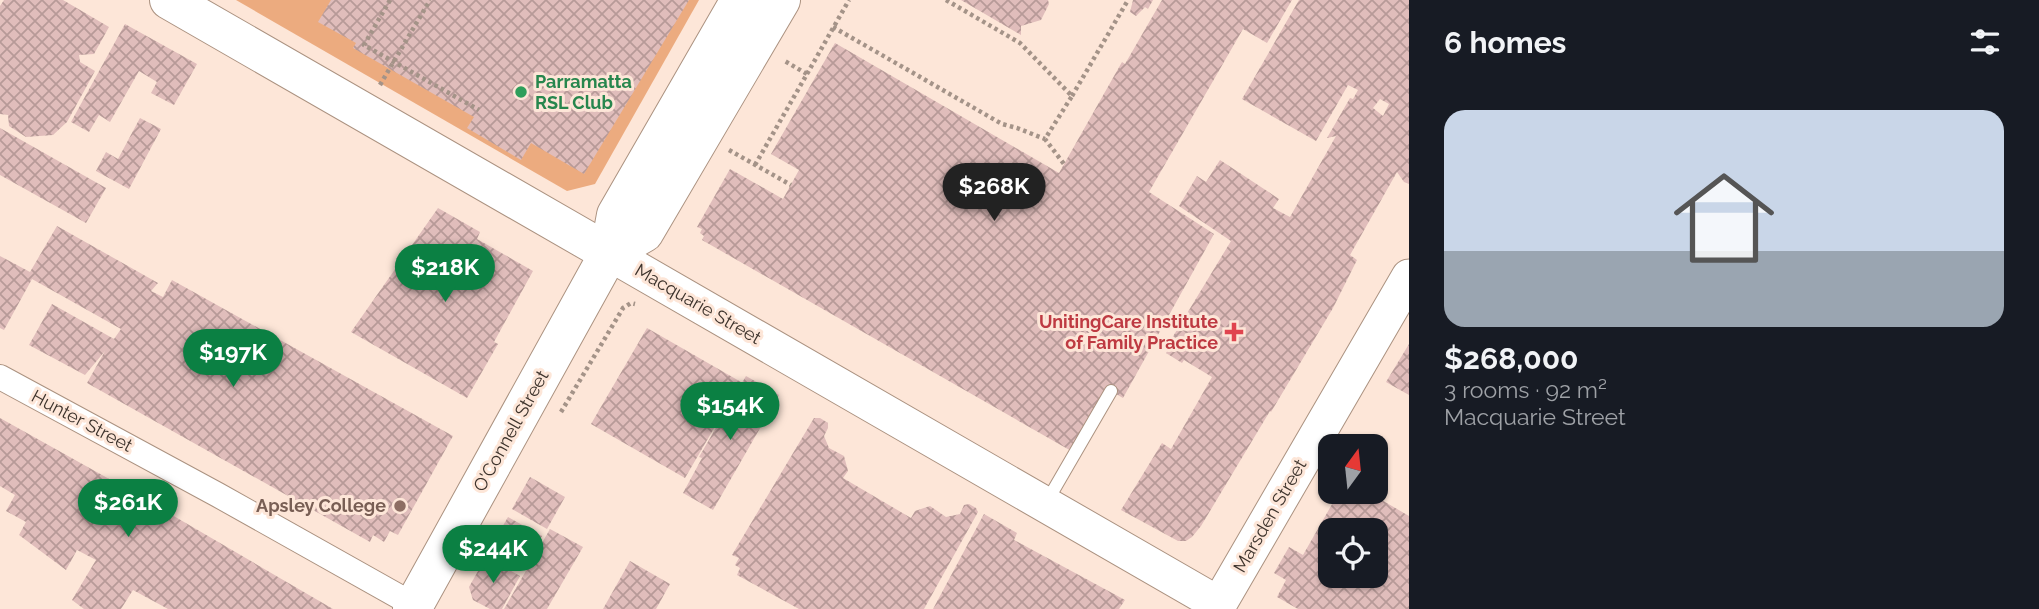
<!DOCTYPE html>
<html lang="en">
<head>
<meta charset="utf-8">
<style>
  body { margin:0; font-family:Raleway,sans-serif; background:#20242c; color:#f1f3f6; height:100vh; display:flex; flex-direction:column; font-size:26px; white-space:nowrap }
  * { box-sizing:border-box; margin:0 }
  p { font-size:23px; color:#9ea1a6 }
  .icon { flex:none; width:38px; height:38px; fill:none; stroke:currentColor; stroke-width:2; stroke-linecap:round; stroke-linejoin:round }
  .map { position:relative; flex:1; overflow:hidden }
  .drawer { display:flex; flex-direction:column; background:#171b24; width:630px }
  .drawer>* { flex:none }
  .needle { width:46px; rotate:15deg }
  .controls { position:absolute; left:1318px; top:434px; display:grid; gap:14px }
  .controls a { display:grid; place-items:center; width:70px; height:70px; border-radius:14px; background:#171b24; box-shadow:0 2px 5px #0004; font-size:35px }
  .price { position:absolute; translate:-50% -60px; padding:0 16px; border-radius:24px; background:#0b8043; color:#fff; font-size:23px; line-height:46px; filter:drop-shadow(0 2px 4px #0008) }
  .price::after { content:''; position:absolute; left:50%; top:42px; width:21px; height:16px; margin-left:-10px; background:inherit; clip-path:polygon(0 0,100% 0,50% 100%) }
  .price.selected { background:#222; color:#fff }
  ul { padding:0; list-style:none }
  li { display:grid; align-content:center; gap:14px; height:371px; padding:0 35px }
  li+li { border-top:2px solid #363941 }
  li span { display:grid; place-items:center; height:217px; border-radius:21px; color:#555 }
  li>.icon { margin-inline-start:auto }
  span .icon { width:126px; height:126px; fill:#fffc; stroke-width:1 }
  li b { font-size:30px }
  h2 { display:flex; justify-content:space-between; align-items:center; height:84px; padding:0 35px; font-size:30px }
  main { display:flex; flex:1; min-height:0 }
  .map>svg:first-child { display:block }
</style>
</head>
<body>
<main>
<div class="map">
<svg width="1409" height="609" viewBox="0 0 1409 609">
  <defs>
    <pattern id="building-cross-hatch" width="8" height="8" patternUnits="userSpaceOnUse" patternTransform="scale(1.75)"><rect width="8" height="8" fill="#e0bdbb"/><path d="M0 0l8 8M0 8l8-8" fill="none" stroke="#b79a98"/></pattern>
  </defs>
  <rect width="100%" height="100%" fill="#fde6d8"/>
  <path fill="#ecab7f" d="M 236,0 L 699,0 L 595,184 L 567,191 Z"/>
  <g fill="url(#building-cross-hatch)" fill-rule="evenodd">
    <path d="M 4,0 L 63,0 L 109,27 L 94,54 L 79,55 L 80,62 L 95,71 L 67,122 L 53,135 L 26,137 L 9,126 L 8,115 L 0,114 L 0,6 Z"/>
    <path d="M 331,0 L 689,0 L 584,174 L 531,143 L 521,160 L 467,128 L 474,117 L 353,48 L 356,43 L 318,22 Z"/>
    <path d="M 961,0 L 1048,0 L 1049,4 L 1041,20 L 1021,26 L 1021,35 Z"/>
    <path d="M 1133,0 L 1153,0 L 1148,9 L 1145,7 L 1136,16 L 1130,12 Z"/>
    <path d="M 1162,0 L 1292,0 L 1267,43 L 1243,29 L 1149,192 L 1214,234 L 1123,398 L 1109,390 L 1073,452 L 702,240 L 704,236 L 700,233 L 702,229 L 697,227 L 730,169 L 783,199 L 799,170 L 771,154 L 835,43 L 1059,173 L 1122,62 L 1125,64 Z"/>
    <path d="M 1299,0 L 1409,0 L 1409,184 L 1404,182 L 1397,172 L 1350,255 L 1357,260 L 1333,308 L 1271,412 L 1270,411 L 1201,526 L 1192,537 L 1186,541 L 1178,541 L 1121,510 L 1162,443 L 1171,449 L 1212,377 L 1184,360 L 1182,363 L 1166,353 L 1168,350 L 1166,348 L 1231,241 L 1179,206 L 1197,176 L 1206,182 L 1220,160 L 1279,199 L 1273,208 L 1290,217 L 1336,136 L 1327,138 L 1350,98 L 1353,99 L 1358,90 L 1348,85 L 1316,141 L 1242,99 ZM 1380,99 L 1389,104 L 1383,116 L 1373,108 Z"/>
    <path d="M 125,24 L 197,64 L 174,105 L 151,93 L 157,82 L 139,71 L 110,122 L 99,115 L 89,132 L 71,122 Z"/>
    <path d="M 140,118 L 161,129 L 129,189 L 96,171 L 106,152 L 118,159 Z"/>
    <path d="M 0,128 L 106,188 L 86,223 L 0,175 Z"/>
    <path d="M 438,208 L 480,232 L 477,239 L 533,271 L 494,342 L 498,344 L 467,398 L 351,332 Z"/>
    <path d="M 57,226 L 158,283 L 151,291 L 163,297 L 172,280 L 453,436 L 398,535 L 390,531 L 384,542 L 373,535 L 370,542 L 87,383 L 105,351 L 85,375 L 29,345 L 52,304 L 114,339 L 121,329 L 32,279 L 4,330 L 0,328 L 0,256 L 30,272 Z"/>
    <path d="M 647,328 L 741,382 L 685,478 L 591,424 Z"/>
    <path d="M 1409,344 L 1409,395 L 1386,382 Z"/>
    <path d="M 746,376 L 779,395 L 713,510 L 683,493 L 702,458 L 699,457 Z"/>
    <path d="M 0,418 L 136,494 L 333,609 L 168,609 L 133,590 L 121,609 L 84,609 L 72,600 L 96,560 L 77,550 L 66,570 L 19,535 L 26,522 L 6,511 L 15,495 L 0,486 Z"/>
    <path d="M 814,418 L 820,418 L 828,423 L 828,428 L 824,436 L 829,448 L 844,456 L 848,471 L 843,478 L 911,518 L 915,511 L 930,506 L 946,517 L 960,514 L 964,505 L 969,504 L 976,508 L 978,512 L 924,609 L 799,609 L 737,575 L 740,568 L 735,565 L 739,558 L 732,555 Z"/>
    <path d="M 530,477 L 565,497 L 547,529 L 512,509 Z"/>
    <path d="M 1339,492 L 1368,492 L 1409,516 L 1409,609 L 1298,609 L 1277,597 L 1286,580 L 1274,573 L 1289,547 L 1303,555 ZM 1330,530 L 1376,530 L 1376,576 L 1330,576 Z"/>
    <path d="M 984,514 L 1017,533 L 1014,540 L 1125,600 L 1119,609 L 933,609 Z"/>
    <path d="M 508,517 L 542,536 L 524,568 L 490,548 Z"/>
    <path d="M 550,529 L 583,547 L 547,609 L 504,609 Z"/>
    <path d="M 486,557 L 520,576 L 502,609 L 490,609 L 473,600 L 469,587 Z"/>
    <path d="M 630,561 L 670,584 L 656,609 L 603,609 Z"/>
  </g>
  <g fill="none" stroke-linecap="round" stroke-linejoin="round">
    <g stroke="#ab9280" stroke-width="14">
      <path id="lane" d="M 1046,503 L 1111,391"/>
    </g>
    <g stroke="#ab9280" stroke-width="26">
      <path id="street" d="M 0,377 L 218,495 L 421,609"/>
    </g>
    <g stroke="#ab9280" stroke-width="37">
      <g id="secondary">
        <path d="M 609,253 L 1218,604"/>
        <path d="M 1216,609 L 1409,277"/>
      </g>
    </g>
    <g stroke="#ab9280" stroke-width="40">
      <g id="primary">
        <path d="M 169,0 L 609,253"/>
        <path d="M 609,253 L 644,233 L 781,0"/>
        <path d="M 412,609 L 609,253 L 616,215 L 740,0"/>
      </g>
    </g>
    <g stroke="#a49388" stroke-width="4.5" stroke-dasharray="3.5 3.5" stroke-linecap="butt">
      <path d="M 390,0 L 364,45 L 479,110"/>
      <path d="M 946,0 L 1020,43 L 1072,96 L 1045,139 L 1064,164"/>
      <path d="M 833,27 L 1002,124 L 1017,128 L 1045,139"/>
      <path d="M 807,74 L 849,0"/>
      <path d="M 380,85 L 430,0"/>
      <path d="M 1072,96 L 1128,0"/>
      <path d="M 729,150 L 791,185"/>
      <path d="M 755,165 L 807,74 L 783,60"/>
      <path d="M 561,412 L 623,308 L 631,303 L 635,304"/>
    </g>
    <use href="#lane" stroke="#fff" stroke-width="12"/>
    <use href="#street" stroke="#fff" stroke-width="24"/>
    <use href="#secondary" stroke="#fff" stroke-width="35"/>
    <use href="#primary" stroke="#fff" stroke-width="38"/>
  </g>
  <circle fill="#2e9e5b" stroke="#fde6d8" stroke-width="2.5" cx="521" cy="92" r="7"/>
  <path fill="#e0444e" stroke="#fde6d8" stroke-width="2.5" d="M1230.5 321.5h7v7h7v7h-7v7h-7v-7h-7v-7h7z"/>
  <circle fill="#8d6e63" stroke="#fde6d8" stroke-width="2.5" cx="400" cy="506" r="7"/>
  <g text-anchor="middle" stroke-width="6" stroke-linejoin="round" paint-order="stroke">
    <g font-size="18" font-weight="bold" fill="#27864d" stroke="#fde6d8" text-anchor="start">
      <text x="535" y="88">Parramatta<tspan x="535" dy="21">RSL Club</tspan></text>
    </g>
    <g font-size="18" fill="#3d332c" stroke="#fde6d8">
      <text transform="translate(698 304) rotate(30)" y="6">Macquarie Street</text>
      <text transform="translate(82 421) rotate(28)" y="6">Hunter Street</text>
      <text transform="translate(511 431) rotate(-61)" y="6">O'Connell Street</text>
      <text transform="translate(1270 516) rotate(-60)" y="6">Marsden Street</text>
    </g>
    <g font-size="18" font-weight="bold" fill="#be3a42" stroke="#fde6d8" text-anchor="end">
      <text x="1218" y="328">UnitingCare Institute<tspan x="1218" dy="21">of Family Practice</tspan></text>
    </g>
    <g font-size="18" font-weight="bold" fill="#785e54" stroke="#fde6d8" text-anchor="end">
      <text x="386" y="512">Apsley College</text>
    </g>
  </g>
</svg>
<div class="controls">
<a><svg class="needle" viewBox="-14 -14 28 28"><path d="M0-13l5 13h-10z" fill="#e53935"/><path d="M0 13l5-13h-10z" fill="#9ea1a6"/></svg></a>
<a><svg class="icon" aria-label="locate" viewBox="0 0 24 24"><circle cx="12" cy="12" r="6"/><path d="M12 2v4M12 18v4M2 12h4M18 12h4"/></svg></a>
</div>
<b class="price selected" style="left:994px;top:223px">$268K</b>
<b class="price" style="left:445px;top:304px">$218K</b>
<b class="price" style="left:233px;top:389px">$197K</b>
<b class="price" style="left:730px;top:442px">$154K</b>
<b class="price" style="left:128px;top:539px">$261K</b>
<b class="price" style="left:493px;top:585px">$244K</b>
</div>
<section class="drawer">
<h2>6 homes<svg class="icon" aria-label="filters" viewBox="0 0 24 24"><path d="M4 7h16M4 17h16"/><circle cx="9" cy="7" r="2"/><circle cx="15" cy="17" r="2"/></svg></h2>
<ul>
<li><span style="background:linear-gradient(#c9d6e8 65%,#9aa5b1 0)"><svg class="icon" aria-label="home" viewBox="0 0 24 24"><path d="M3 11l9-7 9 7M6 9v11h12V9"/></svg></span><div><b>$268,000</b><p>3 rooms · 92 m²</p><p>Macquarie Street</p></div></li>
</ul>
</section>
</main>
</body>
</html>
